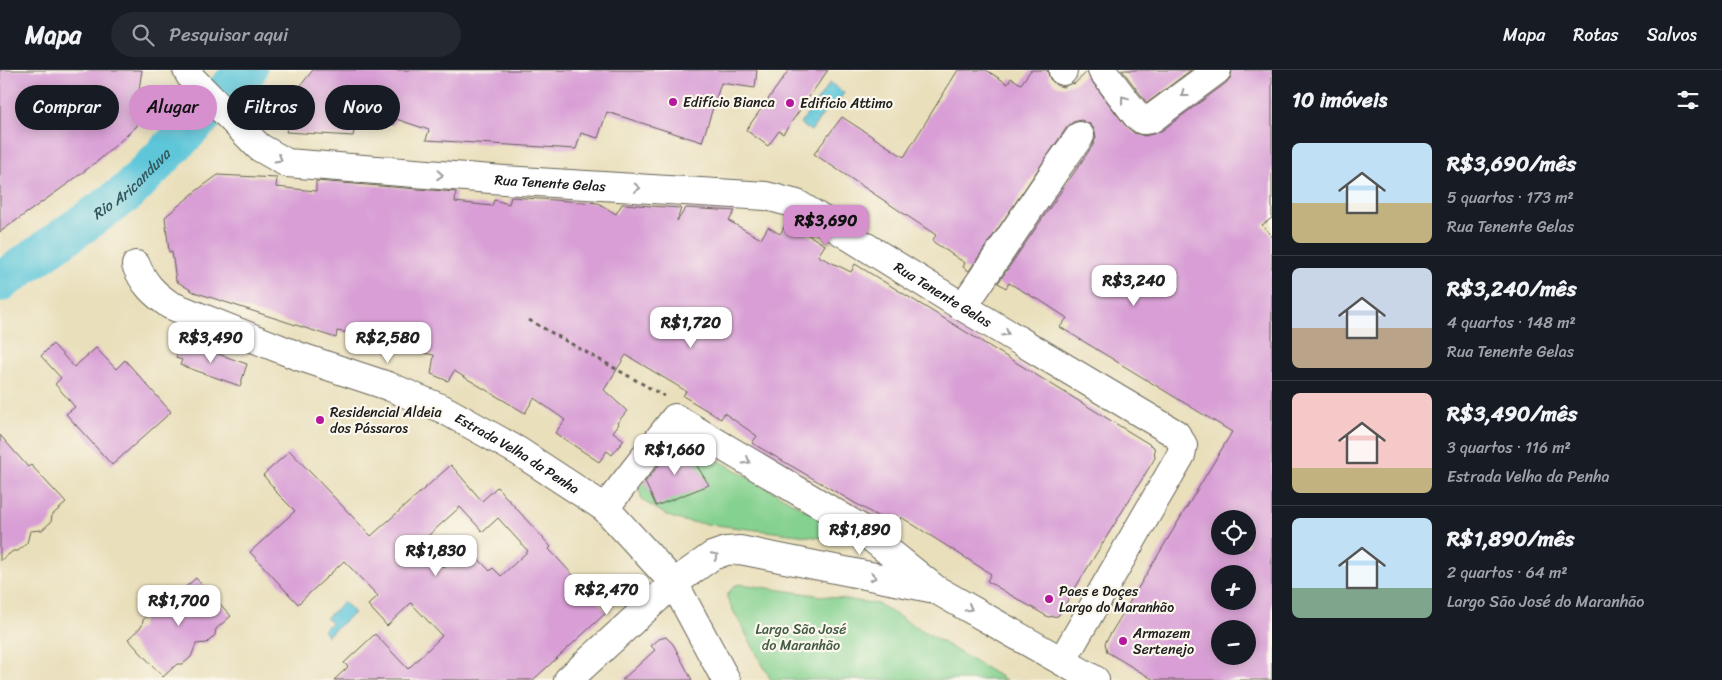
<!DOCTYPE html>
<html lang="pt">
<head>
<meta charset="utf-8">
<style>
  body { margin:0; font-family:Sriracha,sans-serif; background:#242831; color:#f1f3f6; height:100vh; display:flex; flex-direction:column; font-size:19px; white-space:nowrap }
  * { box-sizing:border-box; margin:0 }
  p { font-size:16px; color:#9ea1a6 }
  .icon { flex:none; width:28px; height:28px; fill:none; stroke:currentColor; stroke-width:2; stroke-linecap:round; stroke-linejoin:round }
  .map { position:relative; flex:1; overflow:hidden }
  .details { display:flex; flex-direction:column; background:#171b24; width:450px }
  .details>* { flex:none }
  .hud { position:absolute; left:15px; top:15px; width:475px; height:45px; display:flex; gap:10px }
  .tools { position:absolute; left:1211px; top:440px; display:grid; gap:10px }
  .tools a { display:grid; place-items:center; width:45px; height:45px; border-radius:50%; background:#171b24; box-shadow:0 2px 12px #0003; font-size:25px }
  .price { position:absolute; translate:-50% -42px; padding:0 11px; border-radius:10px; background:#fff; color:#222; font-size:16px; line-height:32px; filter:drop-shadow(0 1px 2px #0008) }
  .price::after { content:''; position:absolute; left:50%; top:30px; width:15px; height:11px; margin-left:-8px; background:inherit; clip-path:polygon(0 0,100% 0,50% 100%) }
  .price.selected { background:#d690ce; color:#111 }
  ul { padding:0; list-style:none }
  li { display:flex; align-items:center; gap:15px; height:125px; padding:0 20px }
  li+li { border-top:1px solid #363941 }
  li span { display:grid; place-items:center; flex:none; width:140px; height:100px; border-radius:8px; color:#555 }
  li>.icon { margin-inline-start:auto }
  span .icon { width:60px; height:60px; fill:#fffc; stroke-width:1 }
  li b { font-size:21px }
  h2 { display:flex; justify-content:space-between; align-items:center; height:60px; padding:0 20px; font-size:21px }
  .tag { padding:0 18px; border-radius:22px; background:#171b24; box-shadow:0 2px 12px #0003; font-size:18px; line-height:45px }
  .tag.selected { background:#d690ce; color:#111 }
  header { display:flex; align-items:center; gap:30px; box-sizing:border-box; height:70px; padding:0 25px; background:#171b24; border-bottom:1px solid #363941 }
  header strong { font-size:24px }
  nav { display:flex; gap:28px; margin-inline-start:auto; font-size:18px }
  .search { width:350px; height:45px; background:#242831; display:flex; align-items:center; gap:12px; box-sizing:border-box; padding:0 18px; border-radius:28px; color:#9ea1a6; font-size:19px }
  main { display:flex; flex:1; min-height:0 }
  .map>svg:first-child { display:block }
</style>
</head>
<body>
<header>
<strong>Mapa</strong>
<div class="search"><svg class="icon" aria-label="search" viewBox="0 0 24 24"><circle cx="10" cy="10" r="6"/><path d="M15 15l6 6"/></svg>Pesquisar aqui</div>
<nav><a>Mapa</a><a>Rotas</a><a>Salvos</a></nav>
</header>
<main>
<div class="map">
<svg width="1272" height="610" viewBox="0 0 1272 610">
  <rect width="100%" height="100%" fill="#fbf7ec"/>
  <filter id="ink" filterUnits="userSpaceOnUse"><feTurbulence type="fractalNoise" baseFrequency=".02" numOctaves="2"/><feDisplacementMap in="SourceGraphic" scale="10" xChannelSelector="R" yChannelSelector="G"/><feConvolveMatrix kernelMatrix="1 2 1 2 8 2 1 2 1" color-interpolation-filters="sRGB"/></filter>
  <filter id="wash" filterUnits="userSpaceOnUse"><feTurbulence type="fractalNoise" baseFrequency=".0096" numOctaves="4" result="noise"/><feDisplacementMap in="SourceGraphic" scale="20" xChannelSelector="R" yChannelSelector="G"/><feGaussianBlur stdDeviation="1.12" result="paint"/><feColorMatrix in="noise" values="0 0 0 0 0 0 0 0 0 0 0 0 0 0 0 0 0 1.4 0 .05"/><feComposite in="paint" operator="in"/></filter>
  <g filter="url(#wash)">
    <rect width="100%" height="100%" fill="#e9dfbb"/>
    <g fill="#85d18f" stroke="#507656">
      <path d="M 678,371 L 685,371 L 840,460 L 843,468 L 840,470 L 683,451 L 668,446 L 642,430 L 639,419 Z"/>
      <path d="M 740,514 L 878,534 L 1006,610 L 771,610 L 728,531 L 727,525 L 734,516 Z"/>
    </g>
    <g fill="#5dc6d9" stroke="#3c717a">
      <path d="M 830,13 L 844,23 L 835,36 L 831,33 L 811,61 L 800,54 Z"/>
      <path d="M 344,532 L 354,543 L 327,566 L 323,560 L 331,553 L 326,548 Z"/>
    </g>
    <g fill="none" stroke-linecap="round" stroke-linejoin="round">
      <path stroke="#5dc6d9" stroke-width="40" id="s1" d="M 0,212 L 128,122 L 247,0"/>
    </g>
    <g id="blocks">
      <g fill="#d89ed5" fill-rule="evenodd">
        <path d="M 0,0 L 142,0 L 136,40 L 137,56 L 99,90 L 66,115 L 0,162 Z"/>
        <path d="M 313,0 L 757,0 L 755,18 L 721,13 L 702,72 L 607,42 L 598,68 L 581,63 L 576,79 L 426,70 L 429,60 L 396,49 L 394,55 L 365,46 L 361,59 L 355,57 L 353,66 L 286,62 L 301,15 Z"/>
        <path d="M 789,0 L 828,0 L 783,64 L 779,61 L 768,76 L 746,60 Z"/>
        <path d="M 958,0 L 986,0 L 1008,14 L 1011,8 L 1021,14 L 1031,0 L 1047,0 L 1050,9 L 1056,15 L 1063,17 L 1072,13 L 1074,14 L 1087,2 L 1090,9 L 1125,55 L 1134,63 L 1145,66 L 1160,62 L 1226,13 L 1231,7 L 1232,0 L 1272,0 L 1272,148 L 1262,155 L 1272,166 L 1272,610 L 1154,610 L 1107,582 L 1105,573 L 1232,362 L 1060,257 L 1067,248 L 1038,229 L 1038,230 L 1009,213 L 1006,218 L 998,213 L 1093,75 L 1096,67 L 1094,59 L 1090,54 L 1081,50 L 1073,52 L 1067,57 L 969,201 L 963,197 L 965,193 L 932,171 L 936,165 L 814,84 L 842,47 L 904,87 ZM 1220,449 L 1248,449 L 1248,476 L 1220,476 ZM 1220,504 L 1248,504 L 1248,531 L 1220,531 ZM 1220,559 L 1248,559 L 1248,586 L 1220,586 Z"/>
        <path d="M 1122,0 L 1191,0 L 1147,33 Z"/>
        <path d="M 218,105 L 277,108 L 276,117 L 316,121 L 316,111 L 456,122 L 455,132 L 492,136 L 494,130 L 509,134 L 511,127 L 598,133 L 616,144 L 622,134 L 681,138 L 677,151 L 686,138 L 735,141 L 729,151 L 761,169 L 768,157 L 780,164 L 787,152 L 825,175 L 818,186 L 851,202 L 855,194 L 1154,377 L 1155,388 L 1058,546 L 1048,547 L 987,511 L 991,504 L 901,447 L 896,457 L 752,373 L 757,366 L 724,343 L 721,349 L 683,326 L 686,321 L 626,285 L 604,320 L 627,341 L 617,353 L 619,354 L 613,362 L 624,370 L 612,385 L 607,381 L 599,392 L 555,363 L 565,350 L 534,328 L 525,343 L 454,301 L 448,311 L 431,304 L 434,285 L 395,278 L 396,271 L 337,261 L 336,268 L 194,222 L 176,211 L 172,182 L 169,182 L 165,147 L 196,121 Z"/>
        <path d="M 181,271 L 247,294 L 240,316 L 180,295 L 182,290 L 176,288 Z"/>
        <path d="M 53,274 L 74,297 L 96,278 L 116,299 L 125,290 L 171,342 L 112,395 L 66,344 L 75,337 L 55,314 L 61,308 L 41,286 Z"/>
        <path d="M 0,365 L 28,397 L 31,395 L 66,433 L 52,445 L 51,452 L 42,460 L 30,461 L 27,473 L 18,481 L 13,481 L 0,491 Z"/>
        <path d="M 680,369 L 709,415 L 656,436 L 645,412 Z"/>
        <path d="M 290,381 L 371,466 L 451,395 L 482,431 L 497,417 L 551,477 L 549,479 L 607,542 L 533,610 L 334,610 L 348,597 L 344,593 L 375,564 L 408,599 L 442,566 L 411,533 L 387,556 L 368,535 L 378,526 L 344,491 L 298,534 L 250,482 L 295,441 L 273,419 L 274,418 L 263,405 ZM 460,437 L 483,462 L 498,448 L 528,481 L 501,506 L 493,498 L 490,501 L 467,477 L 444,498 L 420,473 Z"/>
        <path d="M 196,508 L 231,546 L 216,559 L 215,565 L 207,573 L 196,574 L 191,587 L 183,594 L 177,594 L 163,607 L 128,569 L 142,556 L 143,550 L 152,541 L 164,542 L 167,528 L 175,521 L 182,520 Z"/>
        <path d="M 666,567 L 673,574 L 692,610 L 622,610 L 655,580 L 651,576 L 659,569 Z"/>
      </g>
    </g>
  </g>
  <g filter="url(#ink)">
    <use href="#blocks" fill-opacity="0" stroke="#646054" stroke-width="1"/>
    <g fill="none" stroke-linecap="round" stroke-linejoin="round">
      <g stroke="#646054" stroke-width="30">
        <g id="minor">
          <path id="s2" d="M 187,0 L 192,9 L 259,77 L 287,93 L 504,110 L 766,126 L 797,134 L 963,237 L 1176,364 L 1183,375 L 1181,385 L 1062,591"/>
          <path d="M 1102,0 L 1137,46 L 1143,50 L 1151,49 L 1217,0"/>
          <path d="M 1063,1 L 1063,0"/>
          <path id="s3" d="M 136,195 C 144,214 153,223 170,235 L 298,286 L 388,316 L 443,339 L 518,381 L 605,438 L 674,513 L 726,610"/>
          <path d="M 963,237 L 1059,95 L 1080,66"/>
          <path d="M 605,438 L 675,348 L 857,456 L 935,519 L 1095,610"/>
          <path d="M 568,610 L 674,513 L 712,486 L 726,481 L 740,480 L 930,518"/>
        </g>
      </g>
      <path stroke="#646054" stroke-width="3" stroke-dasharray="4 4" stroke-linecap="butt" d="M 529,250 L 664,326"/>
      <use href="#minor" stroke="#fff" stroke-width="28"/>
    </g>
    <defs><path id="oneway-chevron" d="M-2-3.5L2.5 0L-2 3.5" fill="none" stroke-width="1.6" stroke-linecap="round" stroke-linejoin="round" transform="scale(1.25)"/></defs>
    <g stroke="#999">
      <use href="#oneway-chevron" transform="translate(1184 24) rotate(143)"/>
      <use href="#oneway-chevron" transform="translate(1124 29) rotate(-127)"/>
      <use href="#oneway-chevron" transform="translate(279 89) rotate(31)"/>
      <use href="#oneway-chevron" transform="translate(440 105) rotate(4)"/>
      <use href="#oneway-chevron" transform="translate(637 118) rotate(4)"/>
      <use href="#oneway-chevron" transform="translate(1006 263) rotate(31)"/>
      <use href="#oneway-chevron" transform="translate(747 391) rotate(31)"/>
      <use href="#oneway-chevron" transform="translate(715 486) rotate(-26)"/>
      <use href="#oneway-chevron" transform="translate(873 507) rotate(11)"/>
      <use href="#oneway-chevron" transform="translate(969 538) rotate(29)"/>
    </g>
  </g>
  <g fill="#b5179e" stroke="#fbf7ec" stroke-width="2">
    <circle cx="673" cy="32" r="5"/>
    <circle cx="790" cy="33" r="5"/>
    <circle cx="320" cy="350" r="5"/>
    <circle cx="1049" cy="529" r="5"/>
    <circle cx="1123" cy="571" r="5"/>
  </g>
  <g text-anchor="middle" stroke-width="4.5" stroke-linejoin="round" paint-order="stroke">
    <g font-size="14" fill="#1c1c1c" stroke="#fbf7ec" text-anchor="start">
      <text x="683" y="37">Edifício Bianca</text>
      <text x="800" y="38">Edifício Attimo</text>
      <text x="330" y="347">Residencial Aldeia<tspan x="330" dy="16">dos Pássaros</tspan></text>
      <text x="1059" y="526">Paes e Doçes<tspan x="1059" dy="16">Largo do Maranhão</tspan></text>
      <text x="1133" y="568">Armazem<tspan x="1133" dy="16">Sertenejo</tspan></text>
    </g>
    <g font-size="14" fill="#1c1c1c" stroke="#fbf7ec">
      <text dy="5" stroke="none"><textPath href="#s2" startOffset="402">Rua Tenente Gelas</textPath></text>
      <text dy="5" stroke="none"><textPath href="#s2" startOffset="822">Rua Tenente Gelas</textPath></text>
      <text dy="5" stroke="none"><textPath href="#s3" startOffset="432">Estrada Velha da Penha</textPath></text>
    </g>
    <g font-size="14" fill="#415b44" stroke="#fbf7ec">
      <text x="801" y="564">Largo São José<tspan x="801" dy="16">do Maranhão</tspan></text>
    </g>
    <g font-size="15" font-style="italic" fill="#33585e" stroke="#fbf7ec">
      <text dy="5" stroke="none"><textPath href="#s1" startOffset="164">Rio Aricanduva</textPath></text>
    </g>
  </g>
</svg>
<div class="tools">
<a><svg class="icon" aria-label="locate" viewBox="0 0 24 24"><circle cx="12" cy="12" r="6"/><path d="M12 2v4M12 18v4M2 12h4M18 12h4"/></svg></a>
<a>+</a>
<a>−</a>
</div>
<b class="price selected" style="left:826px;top:177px">R$3,690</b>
<b class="price" style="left:1134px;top:237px">R$3,240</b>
<b class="price" style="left:691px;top:279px">R$1,720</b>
<b class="price" style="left:211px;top:294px">R$3,490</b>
<b class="price" style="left:388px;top:294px">R$2,580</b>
<b class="price" style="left:675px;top:406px">R$1,660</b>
<b class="price" style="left:860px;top:486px">R$1,890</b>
<b class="price" style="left:436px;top:507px">R$1,830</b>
<b class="price" style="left:607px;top:546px">R$2,470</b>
<b class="price" style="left:179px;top:557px">R$1,700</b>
<div class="hud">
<a class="tag">Comprar</a>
<a class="tag selected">Alugar</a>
<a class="tag">Filtros</a>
<a class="tag">Novo</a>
</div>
</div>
<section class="details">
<h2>10 imóveis<svg class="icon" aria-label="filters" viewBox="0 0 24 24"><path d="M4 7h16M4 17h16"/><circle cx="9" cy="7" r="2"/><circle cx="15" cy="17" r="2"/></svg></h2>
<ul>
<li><span style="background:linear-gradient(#bfe0f5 60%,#c2b280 0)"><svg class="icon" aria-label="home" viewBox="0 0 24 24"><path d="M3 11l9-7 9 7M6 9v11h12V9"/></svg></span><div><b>R$3,690/mês</b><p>5 quartos · 173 m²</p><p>Rua Tenente Gelas</p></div></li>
<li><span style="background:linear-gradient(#c9d6e8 60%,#b9a48a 0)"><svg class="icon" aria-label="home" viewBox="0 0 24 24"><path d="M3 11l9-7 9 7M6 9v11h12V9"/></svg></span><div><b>R$3,240/mês</b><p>4 quartos · 148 m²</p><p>Rua Tenente Gelas</p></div></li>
<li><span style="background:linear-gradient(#f6c9c9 75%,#c2b280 0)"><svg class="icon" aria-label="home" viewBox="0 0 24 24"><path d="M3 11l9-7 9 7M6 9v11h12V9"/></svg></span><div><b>R$3,490/mês</b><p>3 quartos · 116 m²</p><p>Estrada Velha da Penha</p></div></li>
<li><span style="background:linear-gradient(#bfe0f5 70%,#7fa58c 0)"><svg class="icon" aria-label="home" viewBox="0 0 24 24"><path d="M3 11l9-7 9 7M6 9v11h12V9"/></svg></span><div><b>R$1,890/mês</b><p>2 quartos · 64 m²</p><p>Largo São José do Maranhão</p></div></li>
</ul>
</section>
</main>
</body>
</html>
